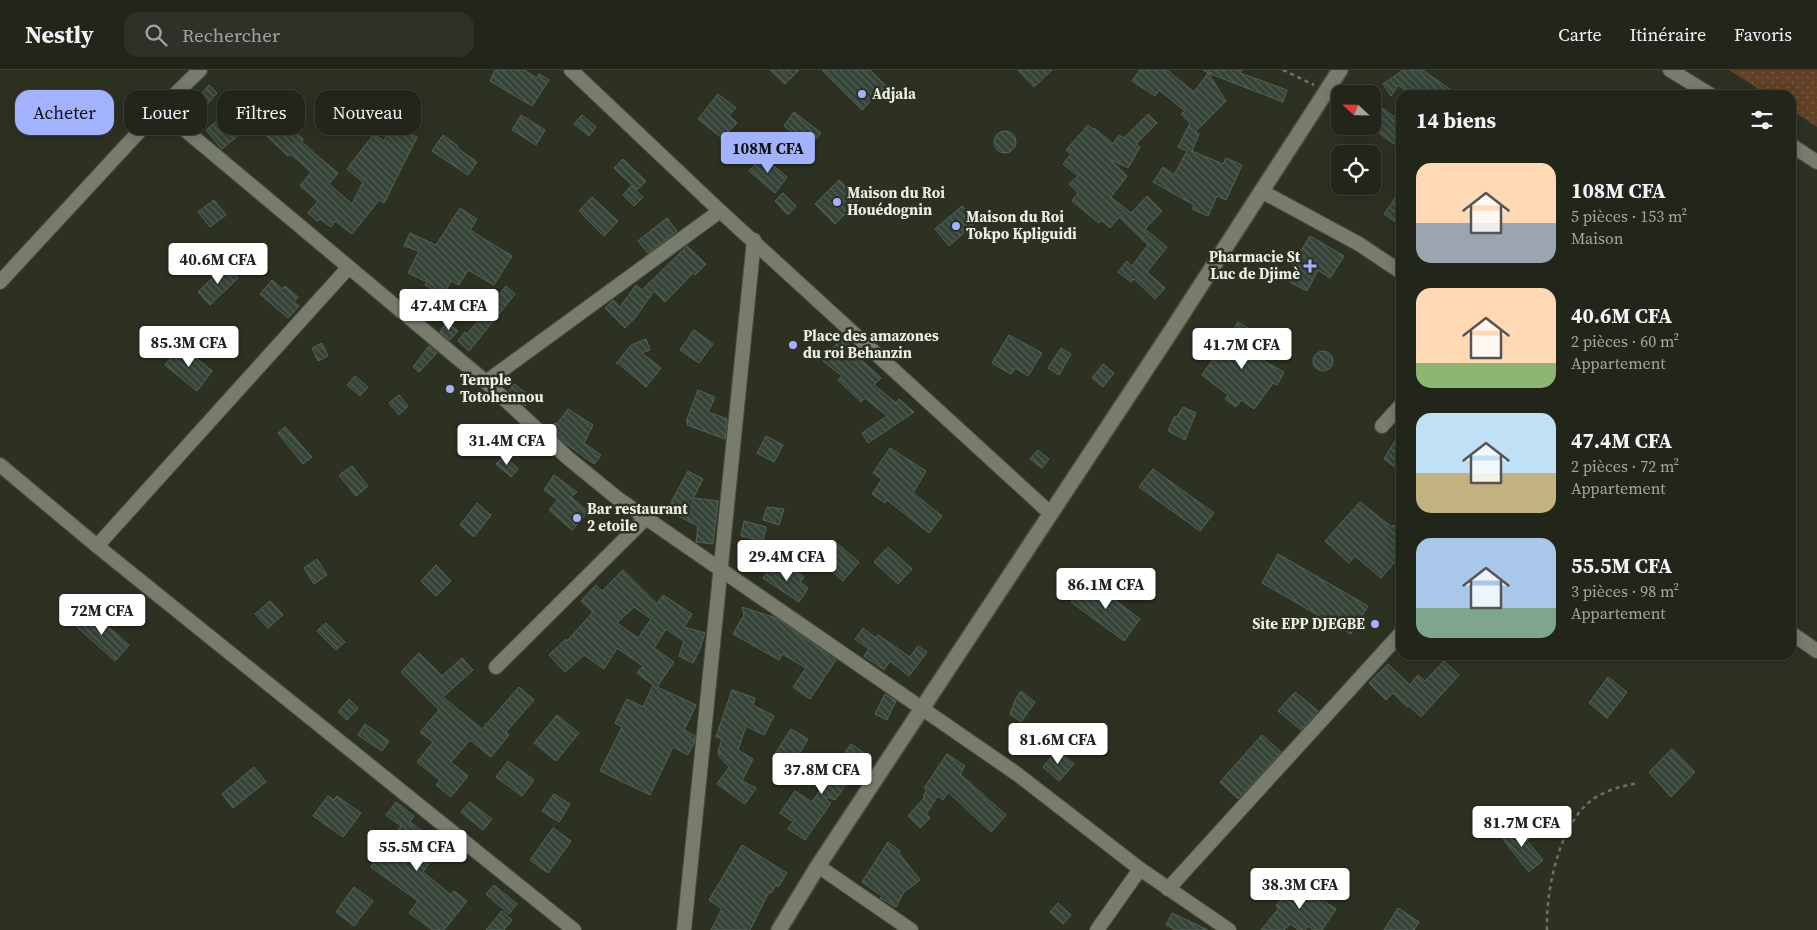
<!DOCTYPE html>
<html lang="fr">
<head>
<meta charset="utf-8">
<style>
  body { margin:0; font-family:"Source Serif 4",serif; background:#2e3127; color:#f1f3f6; height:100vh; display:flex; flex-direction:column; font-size:19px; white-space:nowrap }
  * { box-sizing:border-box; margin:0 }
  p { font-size:16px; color:#a2a5a2 }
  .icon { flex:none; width:28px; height:28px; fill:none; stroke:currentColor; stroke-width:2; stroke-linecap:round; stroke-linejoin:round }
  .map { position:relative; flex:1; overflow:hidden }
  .sheet { position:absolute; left:1396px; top:20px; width:400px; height:570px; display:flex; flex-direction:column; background:#22251a; border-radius:15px; box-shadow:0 2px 12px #0003,0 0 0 1px #3f4239 }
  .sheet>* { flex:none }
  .hud { position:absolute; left:15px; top:20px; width:475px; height:45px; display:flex; gap:10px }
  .needle { width:32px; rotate:292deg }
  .controls { position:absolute; left:1331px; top:15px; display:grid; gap:10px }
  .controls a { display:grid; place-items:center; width:50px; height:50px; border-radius:10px; background:#22251a; box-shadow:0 2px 12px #0003,0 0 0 1px #3f4239; font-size:25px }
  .price { position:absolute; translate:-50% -42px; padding:0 11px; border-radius:5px; background:#fff; color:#222; font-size:16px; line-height:32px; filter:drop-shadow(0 1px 2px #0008) }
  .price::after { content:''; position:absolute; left:50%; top:30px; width:15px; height:11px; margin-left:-8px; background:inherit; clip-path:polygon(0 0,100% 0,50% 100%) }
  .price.selected { background:#a2b2fd; color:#111 }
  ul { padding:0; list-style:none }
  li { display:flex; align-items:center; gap:15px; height:125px; padding:0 20px }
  li span { display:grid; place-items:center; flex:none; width:140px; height:100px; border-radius:15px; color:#555 }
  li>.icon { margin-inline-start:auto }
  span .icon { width:60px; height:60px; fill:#fffc; stroke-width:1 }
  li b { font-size:21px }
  h2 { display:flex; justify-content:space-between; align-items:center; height:60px; padding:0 20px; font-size:21px }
  .chip { padding:0 18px; border-radius:15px; background:#22251a; box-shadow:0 2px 12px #0003,0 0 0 1px #3f4239; font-size:18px; line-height:45px }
  .chip.selected { background:#a2b2fd; color:#111 }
  header { display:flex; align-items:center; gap:30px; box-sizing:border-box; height:70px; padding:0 25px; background:#22251a; border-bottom:1px solid #3f4239 }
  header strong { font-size:24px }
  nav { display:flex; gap:28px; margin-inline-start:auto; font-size:18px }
  .search { width:350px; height:45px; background:#2e3127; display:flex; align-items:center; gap:12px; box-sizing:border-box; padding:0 18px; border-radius:15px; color:#a2a5a2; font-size:19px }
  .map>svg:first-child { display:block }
</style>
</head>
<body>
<header>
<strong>Nestly</strong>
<div class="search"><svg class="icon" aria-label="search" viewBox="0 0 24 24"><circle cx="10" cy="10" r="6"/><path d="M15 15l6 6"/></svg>Rechercher</div>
<nav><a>Carte</a><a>Itinéraire</a><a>Favoris</a></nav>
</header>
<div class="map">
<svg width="1817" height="860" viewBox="0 0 1817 860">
  <defs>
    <pattern id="grass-dots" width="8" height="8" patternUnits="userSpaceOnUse" patternTransform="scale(1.25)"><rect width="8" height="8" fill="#614025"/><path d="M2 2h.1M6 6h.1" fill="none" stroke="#785c44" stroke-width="1.8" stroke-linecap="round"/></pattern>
    <pattern id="building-back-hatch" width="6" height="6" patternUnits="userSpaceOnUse" patternTransform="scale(1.25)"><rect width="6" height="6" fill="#354338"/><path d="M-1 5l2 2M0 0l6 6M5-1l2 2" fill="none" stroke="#525e55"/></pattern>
  </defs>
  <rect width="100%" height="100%" fill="#2d3122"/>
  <path fill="url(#grass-dots)" d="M 1729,0 L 1817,0 L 1817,57 L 1791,40 L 1791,25 L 1768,25 Z"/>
  <g fill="url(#building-back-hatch)" stroke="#556357" fill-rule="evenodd">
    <path d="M 495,0 L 524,0 L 537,8 L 539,4 L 549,10 L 532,36 L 490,11 Z"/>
    <path d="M 770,0 L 799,0 L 785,14 Z"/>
    <path d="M 822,0 L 870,0 L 886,16 L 862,40 Z"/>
    <path d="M 1018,0 L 1052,0 L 1034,17 Z"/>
    <path d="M 1140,0 L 1167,0 L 1194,22 L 1208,3 L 1203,0 L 1242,0 L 1240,3 L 1287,20 L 1283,32 L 1208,3 L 1226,31 L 1195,62 L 1199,64 L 1192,81 L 1223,94 L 1226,88 L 1242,95 L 1226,130 L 1217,126 L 1208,146 L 1192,139 L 1194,135 L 1153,112 L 1163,97 L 1174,105 L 1187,81 L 1178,77 L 1190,53 L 1181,44 L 1185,41 L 1159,20 L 1155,26 L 1132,11 Z"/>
    <path d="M 1403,0 L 1422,0 L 1459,25 L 1426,25 L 1413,17 L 1409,23 L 1398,15 L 1391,26 L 1383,14 Z"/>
    <path d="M 209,15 L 217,23 L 191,52 L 183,45 Z"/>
    <path d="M 718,24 L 736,38 L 729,45 L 737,53 L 722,68 L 698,49 Z"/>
    <path d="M 237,34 L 253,53 L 222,79 L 206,60 Z"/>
    <path d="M 1381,37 L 1401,52 L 1401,79 L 1372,58 L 1372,48 Z"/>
    <path d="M 321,41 L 331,44 L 328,57 L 317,54 Z"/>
    <path d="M 794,42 L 821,63 L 810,76 L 784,56 Z"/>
    <path d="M 274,44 L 303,69 L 302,72 L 315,84 L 338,103 L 329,114 L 352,134 L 363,112 L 347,99 L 374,64 L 384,71 L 392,55 L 417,67 L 384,133 L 379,130 L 352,164 L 335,151 L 331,157 L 320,149 L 317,151 L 308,143 L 318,131 L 300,116 L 311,102 L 291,84 L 288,86 L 259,59 Z"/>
    <path d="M 1148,44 L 1157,53 L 1136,74 L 1140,77 L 1128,98 L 1110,89 L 1127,106 L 1111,127 L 1131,143 L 1147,126 L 1162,141 L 1145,159 L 1167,177 L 1147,202 L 1165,218 L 1155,229 L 1134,209 L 1131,212 L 1118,202 L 1127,191 L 1132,196 L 1148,175 L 1119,147 L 1110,158 L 1101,150 L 1099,153 L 1072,131 L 1078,123 L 1069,114 L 1078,106 L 1063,94 L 1071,84 L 1066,80 L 1088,55 L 1093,59 L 1094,58 L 1113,74 L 1119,65 L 1124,68 Z"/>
    <path d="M 521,45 L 545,60 L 536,75 L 512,60 Z"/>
    <path d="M 582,45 L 596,57 L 589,66 L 574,54 Z"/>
    <circle cx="1005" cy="72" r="11"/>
    <path d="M 443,65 L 458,76 L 457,78 L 477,92 L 468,105 L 432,81 Z"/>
    <path d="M 762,86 L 787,107 L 775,123 L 749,101 Z"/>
    <path d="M 623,89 L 646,111 L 637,120 L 614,98 Z"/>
    <path d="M 839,110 L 859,130 L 835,154 L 815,134 Z"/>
    <path d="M 631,116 L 643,127 L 634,136 L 623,125 Z"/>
    <path d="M 1401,120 L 1401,146 L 1397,153 L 1384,144 Z"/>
    <path d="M 783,123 L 796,136 L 788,145 L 775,131 Z"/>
    <path d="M 592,127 L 618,151 L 604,166 L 579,141 Z"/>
    <path d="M 214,130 L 226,145 L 210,157 L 198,142 Z"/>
    <path d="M 962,136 L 976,152 L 949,176 L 935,159 Z"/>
    <path d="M 460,138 L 477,149 L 470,160 L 512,186 L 494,215 L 468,200 L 459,215 L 451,211 L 445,222 L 441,220 L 439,223 L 425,215 L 427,212 L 408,203 L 419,181 L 404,176 L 410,163 L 436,175 Z"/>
    <path d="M 667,148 L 677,161 L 648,183 L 638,171 Z"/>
    <path d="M 1310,166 L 1344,186 L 1330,208 L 1318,200 L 1307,221 L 1290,212 L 1296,199 L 1292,196 Z"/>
    <path d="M 687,176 L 706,194 L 695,205 L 693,203 L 665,232 L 654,221 L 635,248 L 625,258 L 605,238 L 613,230 L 620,237 L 636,215 L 642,220 Z"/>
    <path d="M 225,195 L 238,208 L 210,235 L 198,222 Z"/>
    <path d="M 272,210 L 282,219 L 285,216 L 298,227 L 294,232 L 299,236 L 288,248 L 260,224 Z"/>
    <path d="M 506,216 L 515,224 L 469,281 L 458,271 L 465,262 L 467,264 Z"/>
    <path d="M 447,252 L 458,261 L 450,270 L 440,262 Z"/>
    <path d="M 1238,252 L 1256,263 L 1247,277 L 1265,289 L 1264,291 L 1284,302 L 1277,315 L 1273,313 L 1254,339 L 1241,330 L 1236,337 L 1225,329 L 1228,325 L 1202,305 L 1214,288 L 1215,289 Z"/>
    <path d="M 694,260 L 713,274 L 699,293 L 680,280 Z"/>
    <path d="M 1009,265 L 1042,283 L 1028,306 L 1015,298 L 1011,304 L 992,293 Z"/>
    <path d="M 841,268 L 857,281 L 855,284 L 881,308 L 874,315 L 896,333 L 899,329 L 914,342 L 868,373 L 862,363 L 887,346 L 865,328 L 861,332 L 838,310 L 842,306 L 823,291 Z"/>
    <path d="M 646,269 L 650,280 L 642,283 L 661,298 L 646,317 L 618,293 L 616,294 L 631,275 Z"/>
    <path d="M 322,273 L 328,286 L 318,291 L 312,278 Z"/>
    <path d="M 181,276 L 212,301 L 197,321 L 165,295 Z"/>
    <path d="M 429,276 L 437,283 L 419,302 L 413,297 Z"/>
    <path d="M 1061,278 L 1071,284 L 1059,305 L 1048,298 Z"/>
    <circle cx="1323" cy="291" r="10"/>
    <path d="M 1103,294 L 1114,303 L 1103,317 L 1092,308 Z"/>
    <path d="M 355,306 L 368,317 L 360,326 L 347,315 Z"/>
    <path d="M 514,314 L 531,327 L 525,336 L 509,321 Z"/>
    <path d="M 698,320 L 715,327 L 708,342 L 727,349 L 725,369 L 687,355 L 688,352 L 686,352 Z"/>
    <path d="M 399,325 L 408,336 L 399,345 L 389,333 Z"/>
    <path d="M 1183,337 L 1196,343 L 1185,370 L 1168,361 L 1175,346 L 1177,347 Z"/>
    <path d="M 568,339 L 593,355 L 584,373 L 601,385 L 594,394 L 565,373 L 550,360 L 555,353 L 557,354 Z"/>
    <path d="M 285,357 L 312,387 L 303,394 L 278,363 Z"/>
    <path d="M 1401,361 L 1401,390 L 1396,398 L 1384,389 Z"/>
    <path d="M 766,366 L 783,375 L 774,392 L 757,383 Z"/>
    <path d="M 890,378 L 926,401 L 913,423 L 942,446 L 929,463 L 887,430 L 885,433 L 872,424 L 882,409 L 873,403 Z"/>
    <path d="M 1038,380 L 1049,389 L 1042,398 L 1030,389 Z"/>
    <path d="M 504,386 L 518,399 L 511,407 L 496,394 Z"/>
    <path d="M 352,396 L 368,416 L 356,426 L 339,405 Z"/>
    <path d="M 1153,399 L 1214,443 L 1200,461 L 1139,417 Z"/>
    <path d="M 688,401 L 703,409 L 693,428 L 718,431 L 713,474 L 696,472 L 698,456 L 667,440 Z"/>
    <path d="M 554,405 L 577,422 L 571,427 L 588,442 L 572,460 L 549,440 L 558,430 L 544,420 Z"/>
    <path d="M 1360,432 L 1392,457 L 1393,455 L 1401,462 L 1401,485 L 1381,508 L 1355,486 L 1349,493 L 1325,471 Z"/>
    <path d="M 477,433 L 491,445 L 474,467 L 460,455 Z"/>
    <path d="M 767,437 L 784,439 L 779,455 L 763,450 Z"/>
    <path d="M 744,451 L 766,457 L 763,471 L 741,466 Z"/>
    <path d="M 833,470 L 859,492 L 843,511 L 817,488 Z"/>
    <path d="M 888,477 L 912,499 L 898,514 L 874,492 Z"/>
    <path d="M 1278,484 L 1368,536 L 1351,564 L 1262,513 Z"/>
    <path d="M 317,489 L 327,505 L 314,514 L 304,498 Z"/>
    <path d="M 773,494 L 786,502 L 790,497 L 804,507 L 800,512 L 808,518 L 799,532 L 763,508 Z"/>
    <path d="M 436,495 L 451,511 L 436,526 L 421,511 Z"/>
    <path d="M 623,500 L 657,534 L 663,525 L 692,544 L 684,557 L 705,563 L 700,579 L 693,593 L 679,586 L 684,571 L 666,559 L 654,578 L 674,592 L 657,617 L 696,635 L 684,660 L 695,666 L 694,673 L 688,685 L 673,677 L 650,725 L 600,701 L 622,657 L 615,653 L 627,629 L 643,637 L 653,615 L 637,603 L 643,596 L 617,578 L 604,599 L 584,585 L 565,602 L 549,585 L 566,569 L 567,571 L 593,542 L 581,531 L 596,515 L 602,521 ZM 634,537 L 651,549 L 638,568 L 617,553 Z"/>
    <path d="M 1088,510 L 1140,549 L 1124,571 L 1071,532 Z"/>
    <path d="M 270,531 L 283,545 L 268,558 L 255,544 Z"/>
    <path d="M 742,537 L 776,548 L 836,590 L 810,629 L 793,617 L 806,598 L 782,584 L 779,590 L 733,564 L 744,545 Z"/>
    <path d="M 89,540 L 129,575 L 115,591 L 76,556 Z"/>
    <path d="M 326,553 L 345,572 L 336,580 L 317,561 Z"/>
    <path d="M 863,558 L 876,568 L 878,565 L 910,587 L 918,576 L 927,582 L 909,606 L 890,591 L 884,600 L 864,586 L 869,579 L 855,569 Z"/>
    <path d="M 419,583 L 442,606 L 462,588 L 473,600 L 443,627 L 482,659 L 519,617 L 534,630 L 506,662 L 509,665 L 491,687 L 470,670 L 451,692 L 468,706 L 451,727 L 436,715 L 440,710 L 417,692 L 433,672 L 420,662 L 439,640 L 401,602 Z"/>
    <path d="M 1444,591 L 1459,605 L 1421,647 L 1409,636 L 1407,637 L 1393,623 L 1386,630 L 1369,613 L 1388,594 L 1410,615 L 1418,605 L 1425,611 Z"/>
    <path d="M 1608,607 L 1627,622 L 1607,648 L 1589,633 Z"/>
    <path d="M 732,620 L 755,628 L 753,635 L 774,646 L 764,665 L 746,656 L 738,680 L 753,689 L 742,711 L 756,718 L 745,734 L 717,714 L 729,697 L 719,686 L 718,682 L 722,669 L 716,667 Z"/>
    <path d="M 1021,621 L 1035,632 L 1021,652 L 1010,644 L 1016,628 Z"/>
    <path d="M 1295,622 L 1318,641 L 1301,660 L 1278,641 Z"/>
    <path d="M 885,624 L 896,631 L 887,650 L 875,644 Z"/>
    <path d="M 349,629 L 358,638 L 347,650 L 338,642 Z"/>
    <path d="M 557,645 L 579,663 L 556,691 L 534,673 Z"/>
    <path d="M 365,654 L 389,671 L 382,681 L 358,665 Z"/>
    <path d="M 791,659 L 808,669 L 790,700 L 772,689 Z"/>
    <path d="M 1262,665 L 1281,682 L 1238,729 L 1220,712 Z"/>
    <path d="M 851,674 L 867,685 L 835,730 L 827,727 L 826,730 L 831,733 L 805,770 L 788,759 L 793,752 L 780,743 L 795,721 L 812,732 Z"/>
    <path d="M 1672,679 L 1695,702 L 1671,727 L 1649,702 Z"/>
    <path d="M 1057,680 L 1074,694 L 1059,711 L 1043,697 Z"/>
    <path d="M 947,684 L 965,696 L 960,704 L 1006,745 L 991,762 L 948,722 L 943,730 L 938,726 L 926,744 L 930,748 L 920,758 L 908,746 L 925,727 L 923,726 L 927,720 L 924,718 Z"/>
    <path d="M 508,691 L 534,710 L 522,726 L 496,707 Z"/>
    <path d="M 254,697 L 266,712 L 233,738 L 222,724 Z"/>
    <path d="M 554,724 L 570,734 L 559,752 L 542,741 Z"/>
    <path d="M 328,726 L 334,730 L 337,726 L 361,743 L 343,767 L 313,746 Z"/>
    <path d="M 396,732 L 414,746 L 410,752 L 442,776 L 423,802 L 451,825 L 454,821 L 467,831 L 444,860 L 433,860 L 409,843 L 418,831 L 371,797 L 401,756 L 386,745 Z"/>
    <path d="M 470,732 L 492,749 L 483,760 L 461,742 Z"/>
    <path d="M 1518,755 L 1529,769 L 1527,771 L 1543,790 L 1529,802 L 1502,768 Z"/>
    <path d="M 553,758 L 571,771 L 548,803 L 530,790 Z"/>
    <path d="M 888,772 L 900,781 L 899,783 L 920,810 L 904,822 L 896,837 L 880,828 L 882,826 L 862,812 Z"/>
    <path d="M 742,775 L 787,803 L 778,817 L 776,815 L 771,823 L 769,822 L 750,860 L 711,860 L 722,839 L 709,830 Z"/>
    <path d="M 1295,808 L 1310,819 L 1308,820 L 1336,839 L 1322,860 L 1314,860 L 1308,856 L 1305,860 L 1299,860 L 1290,854 L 1284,860 L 1261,860 L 1279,838 L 1276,836 Z"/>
    <path d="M 494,815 L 517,834 L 509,844 L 486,824 Z"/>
    <path d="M 354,817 L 373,831 L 354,856 L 336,842 Z"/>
    <path d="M 1058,833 L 1071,845 L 1063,854 L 1050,842 Z"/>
    <path d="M 1398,838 L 1419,852 L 1414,860 L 1384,860 Z"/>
    <path d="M 502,841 L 512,850 L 504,860 L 486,860 Z"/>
    <path d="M 1172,843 L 1208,860 L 1176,860 L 1166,855 Z"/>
  </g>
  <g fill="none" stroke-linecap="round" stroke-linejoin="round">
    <g stroke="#494c3f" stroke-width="16">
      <g id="street">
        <path d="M 571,0 L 720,141 L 1050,443"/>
        <path d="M 1670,0 L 1711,25"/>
        <path d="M 160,39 L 486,312 L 568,388 L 617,428 L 1017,704 L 1140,799 L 1229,860"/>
        <path d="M 1791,75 L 1817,92"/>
        <path d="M 1261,121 L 1359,174 L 1401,202"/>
        <path d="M 0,212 L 160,39 L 200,0"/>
        <path d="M 486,312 L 720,141"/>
        <path d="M 1382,356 L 1401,335"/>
        <path d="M 0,395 L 97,476 L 574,860"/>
        <path d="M 97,476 L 348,198"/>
        <path d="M 1791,563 L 1817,581"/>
        <path d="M 496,597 L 646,448"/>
        <path d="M 818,796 L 911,860"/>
        <path d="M 1168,819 L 1401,563"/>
        <path d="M 684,860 L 754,170"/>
        <path d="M 1097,860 L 1140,799"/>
      </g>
    </g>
    <g stroke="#494c3f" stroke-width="18">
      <path id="secondary" d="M 779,860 L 818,796 L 1168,266 L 1340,0"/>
    </g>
    <g stroke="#6e7164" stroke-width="2.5" stroke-dasharray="4 4" stroke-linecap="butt">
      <path d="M 1283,0 L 1314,15"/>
      <path d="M 1547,860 C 1546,822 1557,766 1584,737 C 1598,722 1620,716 1639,713"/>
    </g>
    <use href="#street" stroke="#787c6c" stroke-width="14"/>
    <use href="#secondary" stroke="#787c6c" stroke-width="15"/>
  </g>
  <g fill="#a2b2fd" stroke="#2d3122" stroke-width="2">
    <circle cx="862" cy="24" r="5"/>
    <circle cx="837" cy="132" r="5"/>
    <circle cx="956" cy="156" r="5"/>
    <path d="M1307.5 188.5h5v5h5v5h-5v5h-5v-5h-5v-5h5z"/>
    <circle cx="793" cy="275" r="5"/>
    <circle cx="450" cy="319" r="5"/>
    <circle cx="577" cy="448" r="5"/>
    <circle cx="1375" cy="554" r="5"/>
  </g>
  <g text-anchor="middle" stroke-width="5" stroke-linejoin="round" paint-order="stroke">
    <g font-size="15" font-weight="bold" fill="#ecefe5" stroke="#2d3122" text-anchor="start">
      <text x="872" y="29">Adjala</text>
      <text x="847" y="128">Maison du Roi<tspan x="847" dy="17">Houédognin</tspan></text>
      <text x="966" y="152">Maison du Roi<tspan x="966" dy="17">Tokpo Kpliguidi</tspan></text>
      <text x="1300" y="192" text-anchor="end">Pharmacie St<tspan x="1300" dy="17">Luc de Djimè</tspan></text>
      <text x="803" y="271">Place des amazones<tspan x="803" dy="17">du roi Behanzin</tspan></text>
      <text x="460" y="315">Temple<tspan x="460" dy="17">Totohennou</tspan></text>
      <text x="587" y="444">Bar restaurant<tspan x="587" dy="17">2 etoile</tspan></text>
      <text x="1365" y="559" text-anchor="end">Site EPP DJEGBE</text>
    </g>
  </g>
</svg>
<div class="controls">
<a><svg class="needle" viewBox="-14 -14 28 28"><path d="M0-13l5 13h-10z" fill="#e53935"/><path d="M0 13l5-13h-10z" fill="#a2a5a2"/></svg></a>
<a><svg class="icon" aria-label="locate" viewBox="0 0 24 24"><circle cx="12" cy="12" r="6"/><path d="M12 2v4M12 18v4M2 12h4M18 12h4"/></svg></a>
</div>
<b class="price selected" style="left:768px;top:104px">108M CFA</b>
<b class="price" style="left:218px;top:215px">40.6M CFA</b>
<b class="price" style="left:449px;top:261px">47.4M CFA</b>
<b class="price" style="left:189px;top:298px">85.3M CFA</b>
<b class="price" style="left:1242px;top:300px">41.7M CFA</b>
<b class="price" style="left:507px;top:396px">31.4M CFA</b>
<b class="price" style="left:787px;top:512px">29.4M CFA</b>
<b class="price" style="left:1106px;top:540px">86.1M CFA</b>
<b class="price" style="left:102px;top:566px">72M CFA</b>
<b class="price" style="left:1058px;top:695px">81.6M CFA</b>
<b class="price" style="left:822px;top:725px">37.8M CFA</b>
<b class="price" style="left:1522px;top:778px">81.7M CFA</b>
<b class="price" style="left:417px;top:802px">55.5M CFA</b>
<b class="price" style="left:1300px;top:840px">38.3M CFA</b>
<div class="hud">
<a class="chip selected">Acheter</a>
<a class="chip">Louer</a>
<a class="chip">Filtres</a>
<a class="chip">Nouveau</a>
</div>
<section class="sheet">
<h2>14 biens<svg class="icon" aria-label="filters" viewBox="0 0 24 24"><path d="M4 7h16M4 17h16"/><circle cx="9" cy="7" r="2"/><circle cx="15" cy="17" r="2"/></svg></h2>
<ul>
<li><span style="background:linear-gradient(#ffd9b3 60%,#9aa5b1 0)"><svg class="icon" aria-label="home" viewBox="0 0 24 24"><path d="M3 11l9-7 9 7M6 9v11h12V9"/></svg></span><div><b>108M CFA</b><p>5 pièces · 153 m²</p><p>Maison</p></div></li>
<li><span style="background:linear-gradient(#ffd9b3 75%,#8fb573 0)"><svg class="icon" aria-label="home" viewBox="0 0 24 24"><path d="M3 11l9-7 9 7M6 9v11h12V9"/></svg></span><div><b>40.6M CFA</b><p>2 pièces · 60 m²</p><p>Appartement</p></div></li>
<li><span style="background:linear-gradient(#bfe0f5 60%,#c2b280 0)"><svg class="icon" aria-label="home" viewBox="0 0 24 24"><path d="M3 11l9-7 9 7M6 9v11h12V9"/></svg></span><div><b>47.4M CFA</b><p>2 pièces · 72 m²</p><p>Appartement</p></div></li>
<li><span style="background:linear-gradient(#a9c7e8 70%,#7fa58c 0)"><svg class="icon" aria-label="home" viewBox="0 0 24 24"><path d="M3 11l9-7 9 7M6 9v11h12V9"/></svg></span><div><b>55.5M CFA</b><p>3 pièces · 98 m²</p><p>Appartement</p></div></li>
</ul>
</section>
</div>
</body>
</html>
